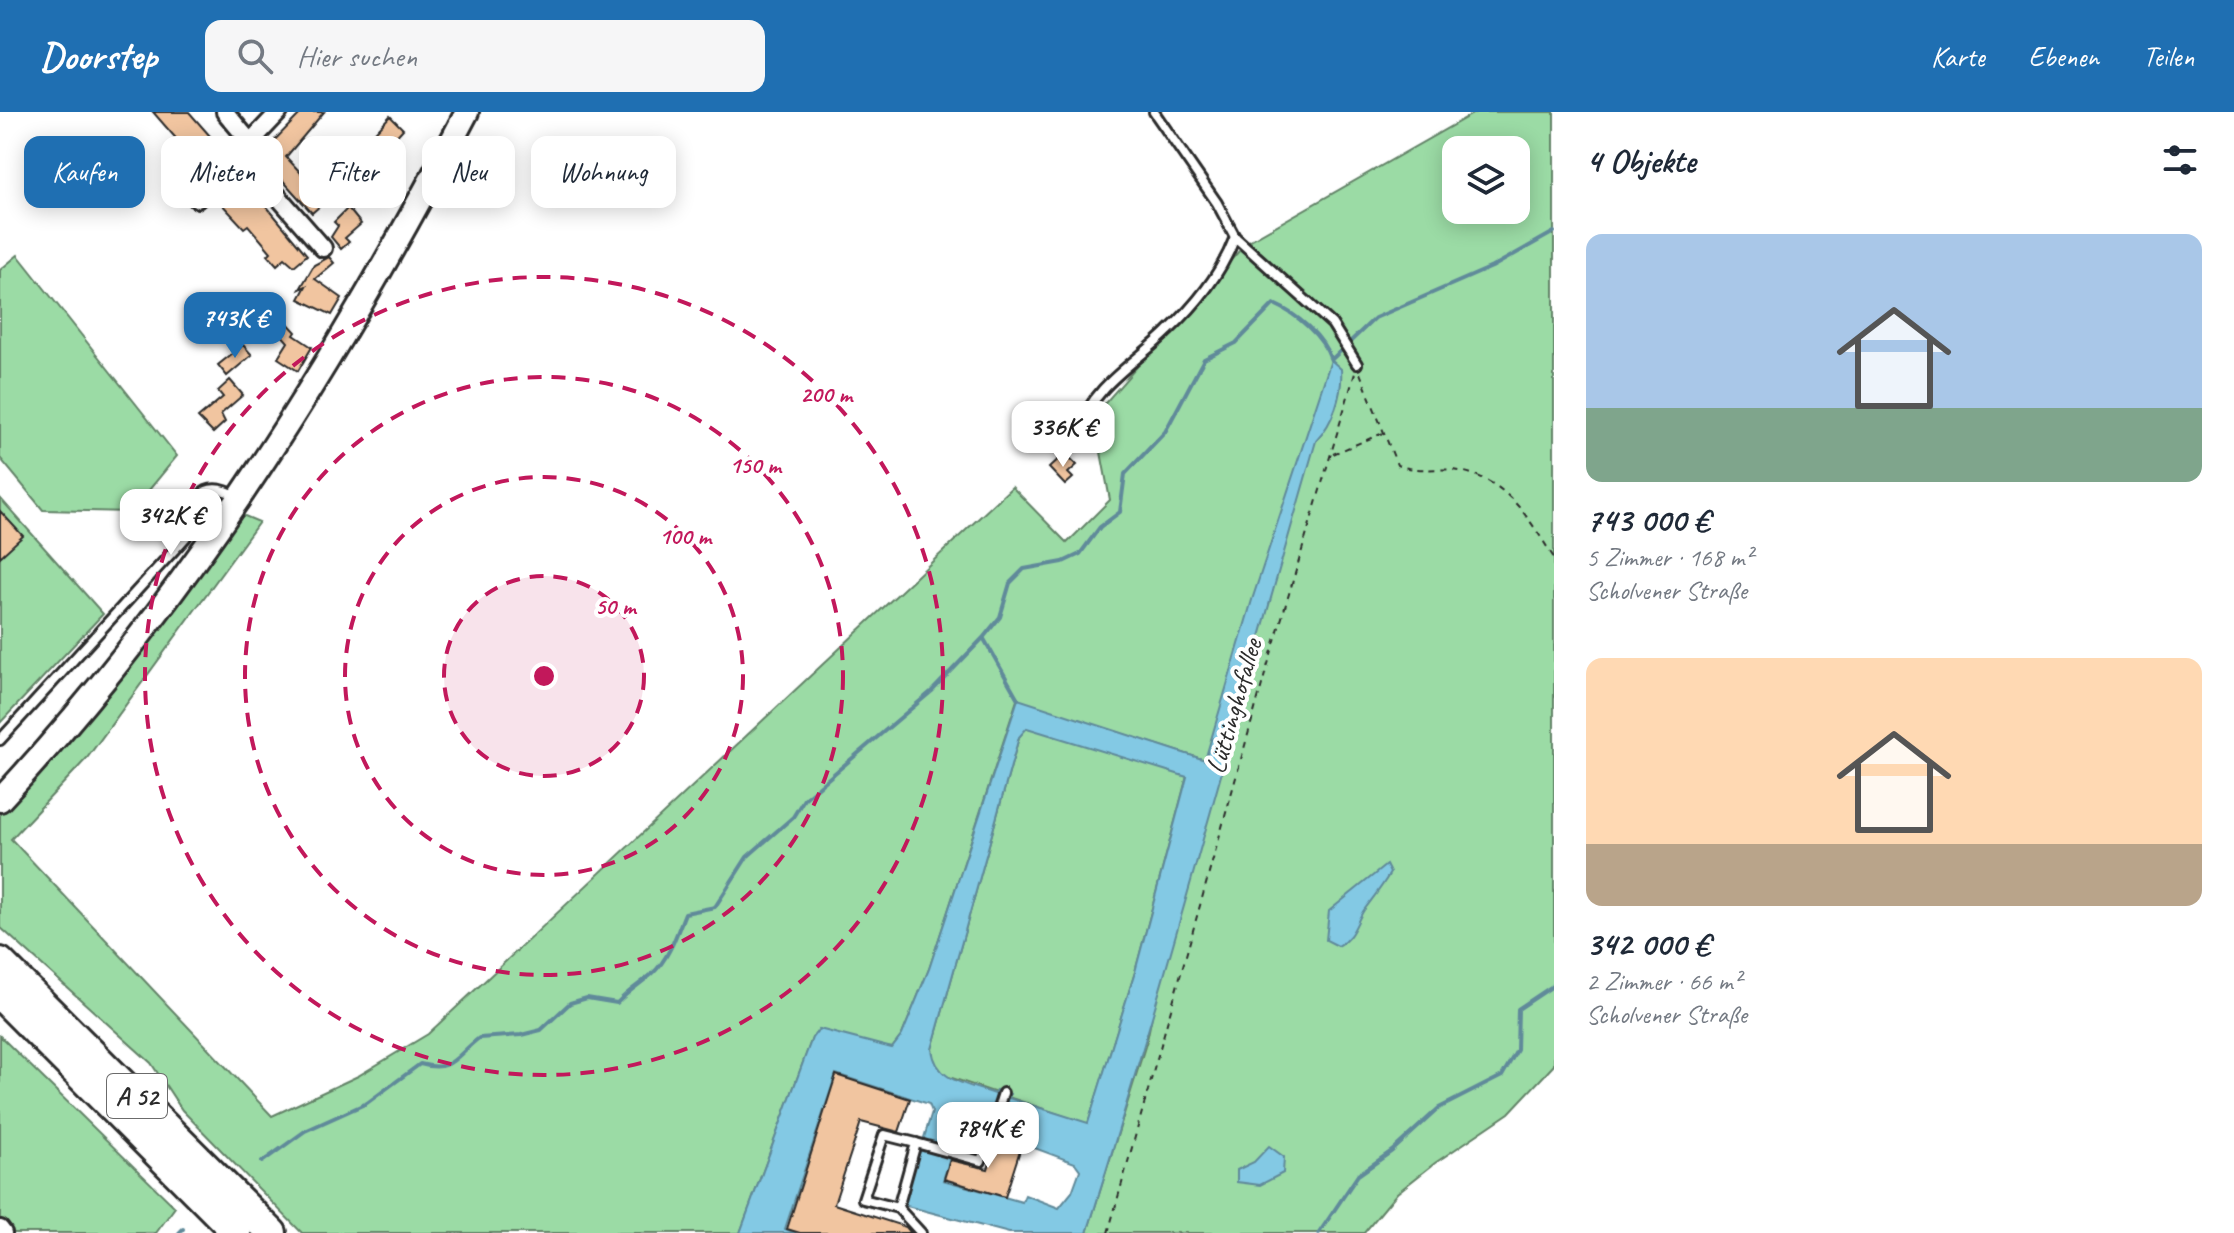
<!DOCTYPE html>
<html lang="de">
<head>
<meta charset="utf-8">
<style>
  body { margin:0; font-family:Caveat,sans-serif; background:#f6f6f7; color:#1f2937; height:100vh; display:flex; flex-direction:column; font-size:30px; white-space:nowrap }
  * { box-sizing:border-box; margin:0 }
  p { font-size:26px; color:#747a83 }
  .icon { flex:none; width:44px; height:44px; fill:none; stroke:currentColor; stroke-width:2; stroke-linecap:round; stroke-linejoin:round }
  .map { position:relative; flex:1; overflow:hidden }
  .details { display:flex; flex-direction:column; background:#fff; width:680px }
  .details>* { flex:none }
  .banner { position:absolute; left:24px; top:24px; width:760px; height:72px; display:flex; gap:16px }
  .tools { position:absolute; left:1442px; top:24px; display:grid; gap:16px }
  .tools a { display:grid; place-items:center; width:88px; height:88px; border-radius:16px; background:#fff; box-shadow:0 4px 20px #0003; font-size:40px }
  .price { position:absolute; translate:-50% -68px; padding:0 18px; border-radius:16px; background:#fff; color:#222; font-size:26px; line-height:52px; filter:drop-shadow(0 2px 4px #0008) }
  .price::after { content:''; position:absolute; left:50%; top:48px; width:24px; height:18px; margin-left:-12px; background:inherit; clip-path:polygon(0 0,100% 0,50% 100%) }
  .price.active { background:#1f6fb2; color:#fff }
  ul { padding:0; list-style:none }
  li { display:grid; align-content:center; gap:16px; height:424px; padding:0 32px }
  li span { display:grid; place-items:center; height:248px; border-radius:16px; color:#555 }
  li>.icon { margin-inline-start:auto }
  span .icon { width:144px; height:144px; fill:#fffc; stroke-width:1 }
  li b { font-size:34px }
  h2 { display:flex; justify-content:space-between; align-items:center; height:96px; padding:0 32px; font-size:34px }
  .pill { padding:0 28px; border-radius:16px; background:#fff; box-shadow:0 4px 20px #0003; font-size:28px; line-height:72px }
  .pill.active { background:#1f6fb2; color:#fff }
  header { display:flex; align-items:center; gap:48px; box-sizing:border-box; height:112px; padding:0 40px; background:#1f6fb2; color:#fff }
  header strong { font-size:38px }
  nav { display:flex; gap:44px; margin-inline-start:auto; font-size:28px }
  .search { width:560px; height:72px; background:#f6f6f7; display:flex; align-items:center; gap:20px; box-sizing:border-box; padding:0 28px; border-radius:16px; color:#747a83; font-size:30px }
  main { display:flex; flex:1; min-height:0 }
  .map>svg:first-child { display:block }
</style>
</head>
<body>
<header>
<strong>Doorstep</strong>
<div class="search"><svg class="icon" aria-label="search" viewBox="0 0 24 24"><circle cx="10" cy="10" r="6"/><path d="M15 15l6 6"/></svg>Hier suchen</div>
<nav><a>Karte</a><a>Ebenen</a><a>Teilen</a></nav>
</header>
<main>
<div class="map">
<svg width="1554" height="1121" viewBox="0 0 1554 1121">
  <rect width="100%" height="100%" fill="#fff"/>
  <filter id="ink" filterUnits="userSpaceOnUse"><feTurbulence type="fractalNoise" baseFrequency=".0125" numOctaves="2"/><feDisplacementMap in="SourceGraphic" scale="16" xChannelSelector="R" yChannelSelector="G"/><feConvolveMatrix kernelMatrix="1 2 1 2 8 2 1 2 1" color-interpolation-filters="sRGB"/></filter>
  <g filter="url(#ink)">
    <g fill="#9bdba5" stroke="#638368" stroke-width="2" fill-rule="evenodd">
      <path d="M 1476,0 L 1554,0 L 1554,953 L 1509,1001 L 1435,1051 L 1397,1081 L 1364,1121 L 1087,1121 L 1147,928 L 1205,648 L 1017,588 L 929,857 L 902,923 L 892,936 L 812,926 L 740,1121 L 302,1121 L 182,998 L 151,951 L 0,815 L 0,699 L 57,636 L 240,402 L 259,410 L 87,646 L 11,727 L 272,1004 L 358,964 L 428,922 L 1012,375 L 1067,431 L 1110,388 L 1101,340 L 1083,316 L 1247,130 ZM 1456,38 L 1516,38 L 1516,98 L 1456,98 Z"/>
      <path d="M 18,143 L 177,344 L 131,400 L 43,398 L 0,346 L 0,158 Z"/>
      <path d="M 0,386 L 103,502 L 0,611 Z"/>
      <path d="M 1027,615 L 1187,664 L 1135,860 L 1088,1012 L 943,963 L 934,954 L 932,937 L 1019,625 Z"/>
      <path d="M 0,924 L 175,1095 L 156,1121 L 0,1121 Z"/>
    </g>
    <g fill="#83c9e4" stroke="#608a9a" stroke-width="2" fill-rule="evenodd">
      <path d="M 1331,248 L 1341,257 C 1343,282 1333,311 1316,329 C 1239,593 1169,859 1087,1121 L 1009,1121 L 903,1093 L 932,1000 L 929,992 L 836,962 L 785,1117 L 796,1121 L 740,1121 L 812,926 L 819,917 L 892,936 L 902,923 L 929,857 L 1018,587 L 1205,648 L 1252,488 ZM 1027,616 L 1187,665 L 1135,860 L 1088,1011 L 1009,986 L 1010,982 L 996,978 L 995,982 C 967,972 936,970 932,937 L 1019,625 ZM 960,1016 L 984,1023 L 986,1018 L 1075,1051 L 1080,1058 L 1072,1080 L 1059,1096 L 1025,1083 L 1022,1090 L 943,1068 Z"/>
      <path d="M 1386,753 L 1390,761 C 1382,775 1373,786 1364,798 C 1355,812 1354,825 1338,834 L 1326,828 L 1329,799 Z"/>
      <path d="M 1269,1034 L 1284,1045 L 1283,1061 L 1260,1073 L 1237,1070 L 1237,1058 L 1254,1050 Z"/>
    </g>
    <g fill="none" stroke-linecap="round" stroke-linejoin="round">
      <g stroke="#608a9a" stroke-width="4">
        <path d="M 984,527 L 1018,587"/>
        <path d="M 262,1050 L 305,1019 L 367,991 L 420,952 C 453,961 454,945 479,926 L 521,923 L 541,918 L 570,891 L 587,886 L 617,891 C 628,879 640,872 652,862 C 669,847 677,821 685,801 L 715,795 L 747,745 L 793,705 L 804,687 L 932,579 L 983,526 L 1000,505 L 1010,471 L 1024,457 L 1063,450 L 1080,442 L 1100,415 L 1120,400 L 1125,362 L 1165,320 L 1204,247 L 1236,231 L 1274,192 C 1297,202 1323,224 1331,248 L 1375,206 L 1492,155 L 1554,120"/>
        <path d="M 179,1121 L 183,1117"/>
        <path d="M 1319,1121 L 1358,1063 L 1392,1039 L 1439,996 L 1502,964 L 1517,938 L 1518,897 L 1554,873"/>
      </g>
    </g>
    <g fill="#f1c5a0" stroke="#2b2b2b" stroke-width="2">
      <path d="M 153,0 L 189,0 L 224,40 L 211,51 L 214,53 L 206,61 Z"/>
      <path d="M 302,0 L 324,0 L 286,45 L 302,62 L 311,54 L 319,63 L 314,68 L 329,86 L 312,101 L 260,43 Z"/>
      <path d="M 390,4 L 403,17 L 381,41 L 367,29 Z"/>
      <path d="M 361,50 L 375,63 L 359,79 L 346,67 Z"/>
      <path d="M 243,66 L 307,143 L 294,154 L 285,146 L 277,153 L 268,143 L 271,140 L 248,113 L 244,116 L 218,88 Z"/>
      <path d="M 348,96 L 361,112 L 345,126 L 349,130 L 341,137 L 331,125 L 338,114 L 334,110 Z"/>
      <path d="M 329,145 L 334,151 L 315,167 L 342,186 L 332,203 L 299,187 L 306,174 L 300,177 L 314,153 Z"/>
      <path d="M 274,196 L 296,220 L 294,223 L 312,235 L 298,259 L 278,246 L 288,230 L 265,204 Z"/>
      <path d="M 243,233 L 252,243 L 227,264 L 218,253 Z"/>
      <path d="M 230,268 L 243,283 L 221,302 L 225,310 L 213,321 L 198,306 L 223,285 L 218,279 Z"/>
      <path d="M 1065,341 L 1077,353 L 1068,361 L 1073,366 L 1065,373 L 1049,356 Z"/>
      <path d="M 0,399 L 23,424 L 0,445 Z"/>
      <path d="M 836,963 L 910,987 L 899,1020 L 861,1010 L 834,1092 L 906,1115 L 911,1121 L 800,1121 L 787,1117 Z"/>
      <path d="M 998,1025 L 1022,1032 L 1005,1085 L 944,1067 L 950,1048 L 988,1057 Z"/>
    </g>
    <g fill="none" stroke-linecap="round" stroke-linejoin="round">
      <g stroke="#2b2b2b" stroke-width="14">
        <g id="service">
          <path d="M 1154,0 L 1217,91 L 1235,125 L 1332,212 L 1357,252"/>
          <path d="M 1079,318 C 1093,273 1136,251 1168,219 C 1196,193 1222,160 1235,125"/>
          <path d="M 0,628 L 186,425 C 191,392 199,363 239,385"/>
          <path d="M 916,1031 L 981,1049 L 1003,981"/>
          <path d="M 898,1096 L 916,1031 L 884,1023 L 863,1087 L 898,1096 L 921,1121"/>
        </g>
      </g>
      <g stroke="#2b2b2b" stroke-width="22">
        <g id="minor">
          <path d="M 225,0 L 250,30"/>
          <path d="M 279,0 L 240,41 L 323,136"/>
          <path d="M 197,87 L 240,41"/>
          <path d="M 0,1117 L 3,1121"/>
        </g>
      </g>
      <g stroke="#2b2b2b" stroke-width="28">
        <path id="secondary" d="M 0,688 C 191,484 338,246 467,0"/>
      </g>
      <g stroke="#2b2b2b" stroke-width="34">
        <g id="motorway">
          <path d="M 0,850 L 272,1121"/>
          <path d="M 0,883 L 237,1121"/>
        </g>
      </g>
      <g stroke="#2b2b2b" stroke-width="2" stroke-dasharray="6 6" stroke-linecap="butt">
        <path d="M 1360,261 L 1397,353 C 1414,360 1435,356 1453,358 C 1505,364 1528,405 1554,446"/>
        <path d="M 1333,342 L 1383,321"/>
        <path d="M 1108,1121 L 1265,562 L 1355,261"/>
      </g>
      <use href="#service" stroke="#fff" stroke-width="8"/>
      <use href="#minor" stroke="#fff" stroke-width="16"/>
      <use href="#secondary" stroke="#fff" stroke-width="22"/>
      <use href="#motorway" stroke="#fff" stroke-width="28"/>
    </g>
  </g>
  <circle cx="544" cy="564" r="100" fill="#c2185b" fill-opacity=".12"/>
  <g fill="none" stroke="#c2185b" stroke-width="4" stroke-dasharray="14 10">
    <circle cx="544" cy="564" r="100"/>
    <circle cx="544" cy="564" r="199"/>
    <circle cx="544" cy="564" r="299"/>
    <circle cx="544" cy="564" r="399"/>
  </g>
  <g text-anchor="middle" stroke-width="8" stroke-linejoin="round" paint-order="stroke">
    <rect fill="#fff" stroke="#6b6b6b" stroke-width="2" x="107" y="962" width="60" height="44" rx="6"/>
    <g font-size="26" font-weight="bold" fill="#2b2b2b">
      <text x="137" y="993">A 52</text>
    </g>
    <g font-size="28" fill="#2b2b2b" stroke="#fff">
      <text transform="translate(1233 594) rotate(-74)" y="10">Lüttinghofallee</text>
    </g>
  </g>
  <circle cx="544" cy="564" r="12" fill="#c2185b" stroke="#fff" stroke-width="4"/>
  <g font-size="24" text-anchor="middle" font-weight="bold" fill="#c2185b" stroke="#fff" stroke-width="8" stroke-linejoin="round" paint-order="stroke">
    <text x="826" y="290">200 m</text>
    <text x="755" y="361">150 m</text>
    <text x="685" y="432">100 m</text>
    <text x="615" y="502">50 m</text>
  </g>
</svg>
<div class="tools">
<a><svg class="icon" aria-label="layers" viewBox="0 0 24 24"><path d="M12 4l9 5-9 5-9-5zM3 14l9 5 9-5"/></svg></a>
</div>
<b class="price active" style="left:235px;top:248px">743K €</b>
<b class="price" style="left:1063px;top:357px">336K €</b>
<b class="price" style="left:171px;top:445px">342K €</b>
<b class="price" style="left:988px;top:1058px">784K €</b>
<div class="banner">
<a class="pill active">Kaufen</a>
<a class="pill">Mieten</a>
<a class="pill">Filter</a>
<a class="pill">Neu</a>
<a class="pill">Wohnung</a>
</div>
</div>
<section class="details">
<h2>4 Objekte<svg class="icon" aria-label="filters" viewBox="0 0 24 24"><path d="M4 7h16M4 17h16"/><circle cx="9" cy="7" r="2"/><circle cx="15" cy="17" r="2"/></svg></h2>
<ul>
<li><span style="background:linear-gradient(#a9c7e8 70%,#7fa58c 0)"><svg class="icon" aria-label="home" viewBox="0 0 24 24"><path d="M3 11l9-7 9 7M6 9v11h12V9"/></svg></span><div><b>743 000 €</b><p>5 Zimmer · 168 m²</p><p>Scholvener Straße</p></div></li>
<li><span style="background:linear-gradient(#ffd9b3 75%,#b9a48a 0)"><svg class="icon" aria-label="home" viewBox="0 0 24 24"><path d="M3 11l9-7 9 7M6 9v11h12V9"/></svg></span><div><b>342 000 €</b><p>2 Zimmer · 66 m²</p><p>Scholvener Straße</p></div></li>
</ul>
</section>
</main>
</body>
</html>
